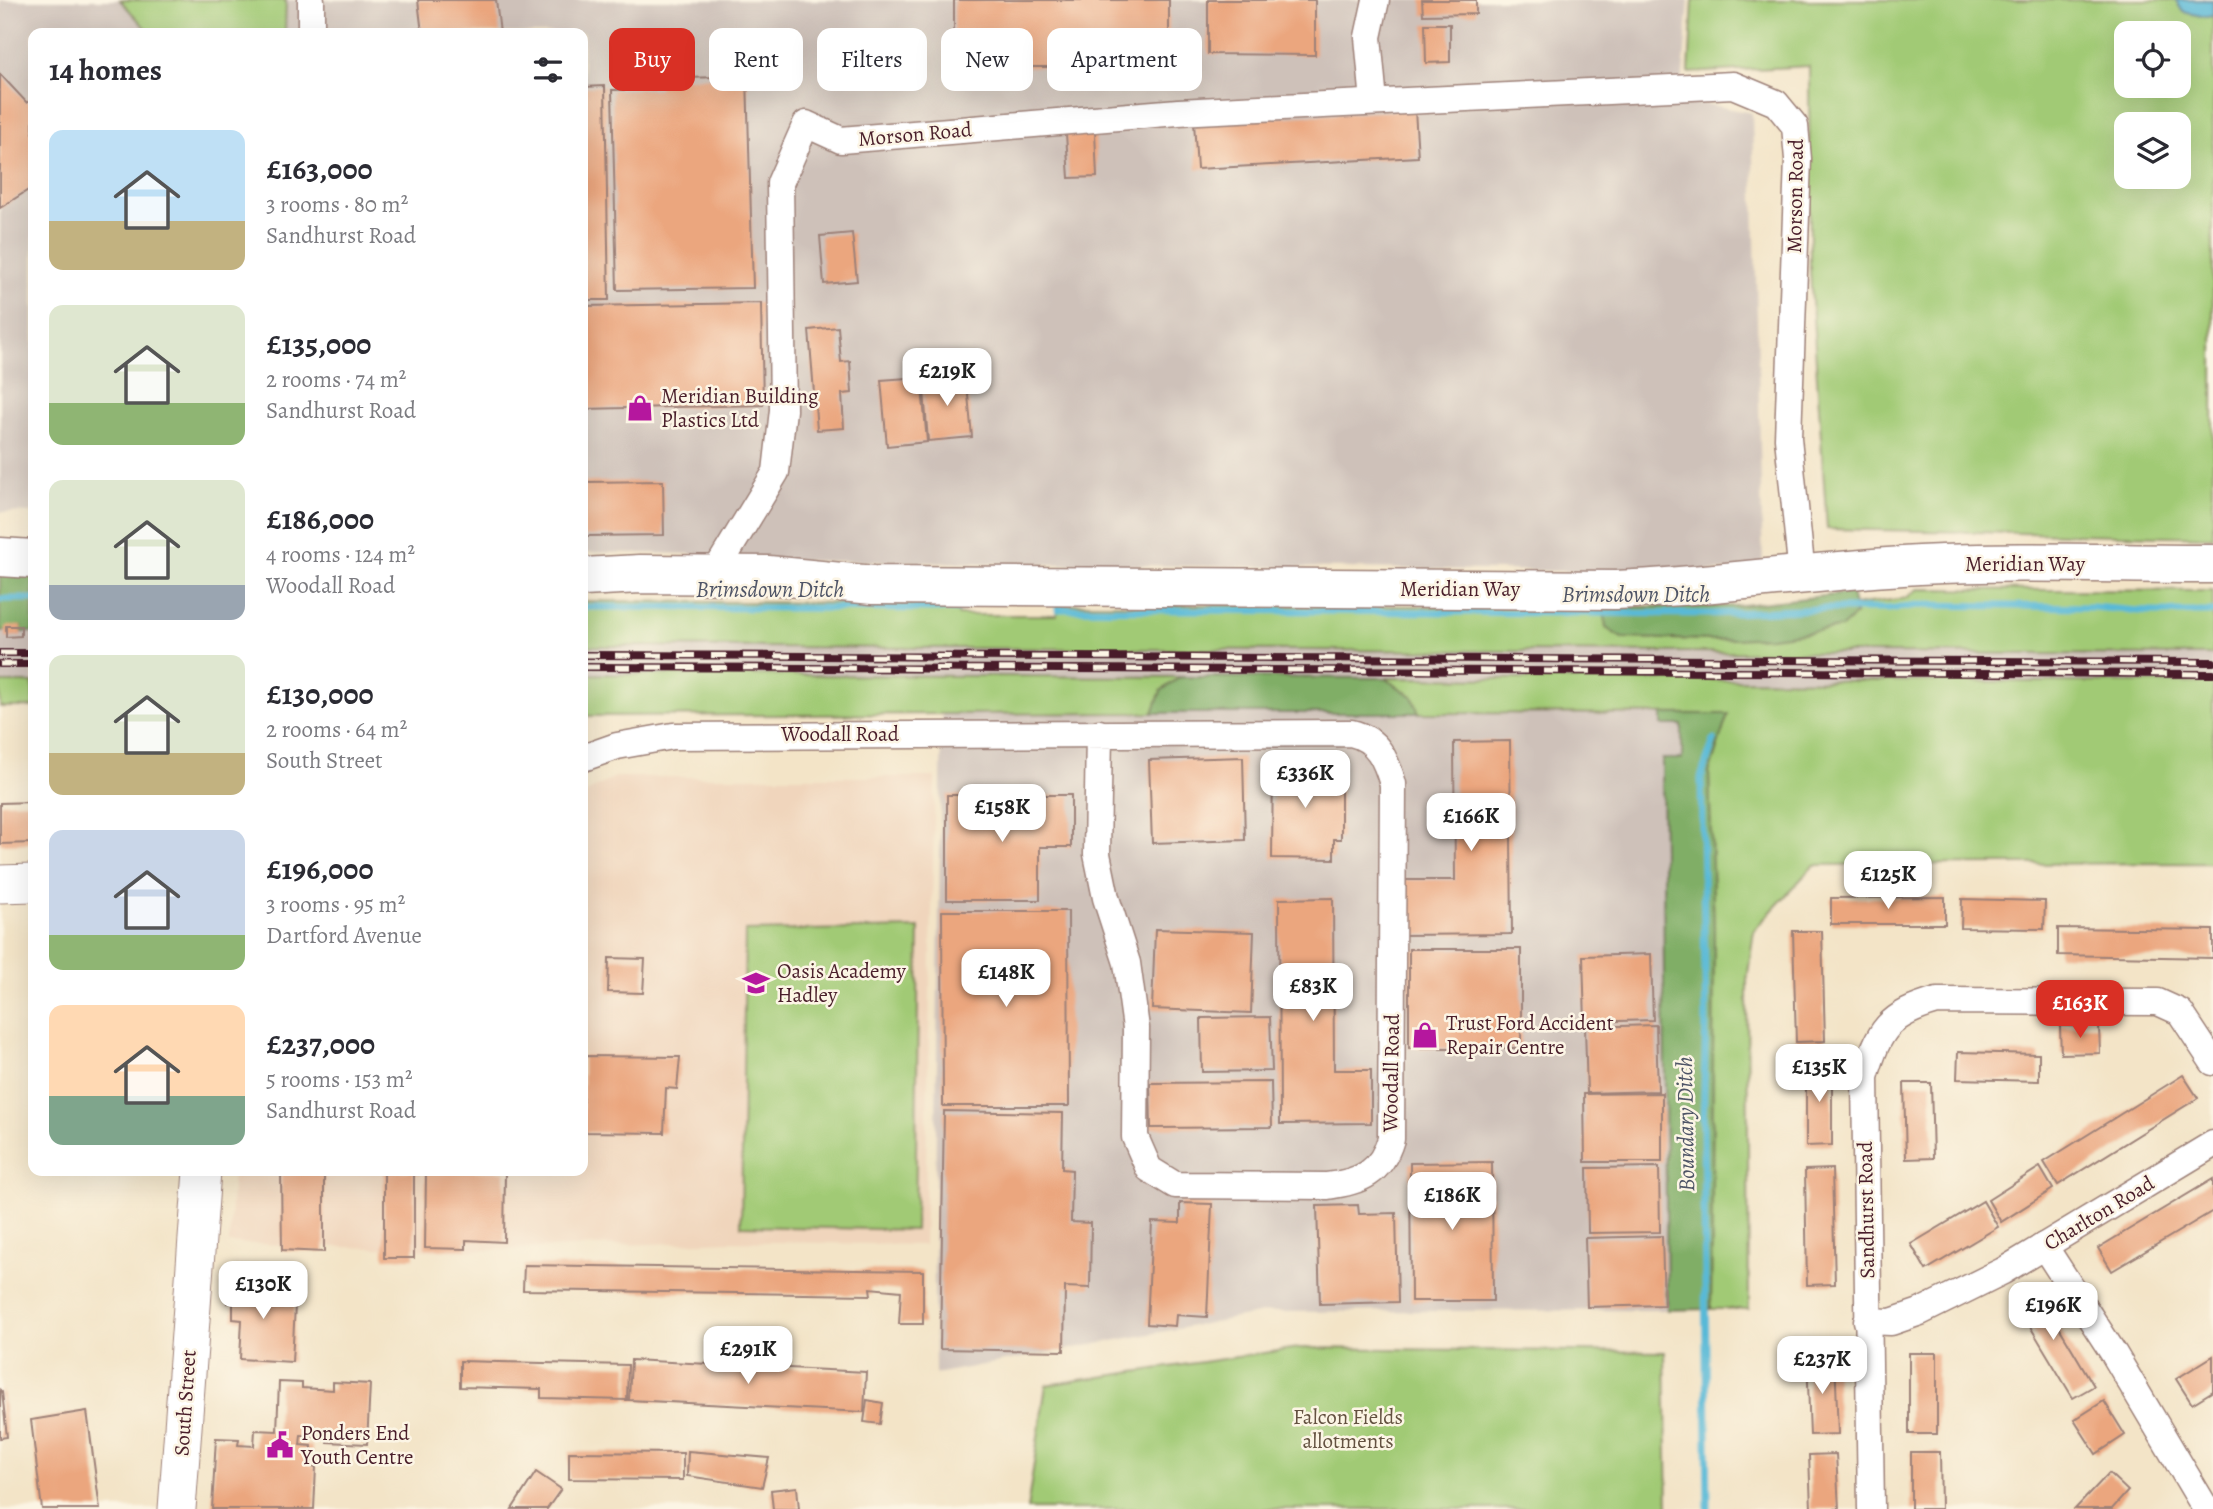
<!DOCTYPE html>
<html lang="en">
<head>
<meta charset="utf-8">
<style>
  body { margin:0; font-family:Alegreya,serif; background:#f7f7f7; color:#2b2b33; height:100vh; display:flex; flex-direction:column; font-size:26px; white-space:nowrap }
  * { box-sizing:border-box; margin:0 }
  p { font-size:23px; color:#7c7c81 }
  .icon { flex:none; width:38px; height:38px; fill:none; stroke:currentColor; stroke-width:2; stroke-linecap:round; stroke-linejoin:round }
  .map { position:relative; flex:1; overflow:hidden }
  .details { position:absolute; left:28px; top:28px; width:560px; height:1148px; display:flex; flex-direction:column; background:#fff; border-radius:14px; box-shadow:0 7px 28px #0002 }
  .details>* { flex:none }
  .guide { position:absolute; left:609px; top:28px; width:665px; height:63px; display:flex; gap:14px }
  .controls { position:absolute; left:2114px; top:21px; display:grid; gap:14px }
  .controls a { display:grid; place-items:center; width:77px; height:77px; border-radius:14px; background:#fff; box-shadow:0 7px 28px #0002; font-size:35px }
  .price { position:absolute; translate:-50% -60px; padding:0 16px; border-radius:14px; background:#fff; color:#222; font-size:23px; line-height:46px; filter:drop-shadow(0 2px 4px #0008) }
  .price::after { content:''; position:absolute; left:50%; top:42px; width:21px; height:16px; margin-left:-10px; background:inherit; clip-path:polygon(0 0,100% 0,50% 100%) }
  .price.current { background:#d93025; color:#fff }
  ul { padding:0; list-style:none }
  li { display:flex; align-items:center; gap:21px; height:175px; padding:0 21px }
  li span { display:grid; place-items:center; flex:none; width:196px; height:140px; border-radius:14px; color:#555 }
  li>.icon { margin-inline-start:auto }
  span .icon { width:84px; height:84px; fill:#fffc; stroke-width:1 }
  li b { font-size:30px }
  h2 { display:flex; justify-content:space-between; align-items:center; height:84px; padding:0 21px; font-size:30px }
  .pill { padding:0 24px; border-radius:14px; background:#fff; box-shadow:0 7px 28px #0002; font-size:24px; line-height:63px }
  .pill.current { background:#d93025; color:#fff }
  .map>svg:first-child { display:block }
</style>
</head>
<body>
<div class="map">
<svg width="2213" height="1509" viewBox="0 0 2213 1509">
  <rect width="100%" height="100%" fill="#fcf5e5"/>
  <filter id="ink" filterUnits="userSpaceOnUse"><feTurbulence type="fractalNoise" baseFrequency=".0143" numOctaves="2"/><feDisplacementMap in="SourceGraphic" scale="14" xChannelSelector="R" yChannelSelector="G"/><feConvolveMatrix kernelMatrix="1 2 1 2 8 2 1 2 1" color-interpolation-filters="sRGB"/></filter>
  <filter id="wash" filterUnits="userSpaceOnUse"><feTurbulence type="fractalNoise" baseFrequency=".00686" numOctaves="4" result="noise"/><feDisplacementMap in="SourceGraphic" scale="28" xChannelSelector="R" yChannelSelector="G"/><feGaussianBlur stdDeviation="1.57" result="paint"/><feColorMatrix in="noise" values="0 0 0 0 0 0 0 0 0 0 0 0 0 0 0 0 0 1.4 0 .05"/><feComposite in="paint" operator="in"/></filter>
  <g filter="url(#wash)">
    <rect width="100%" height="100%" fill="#f3e4c7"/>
    <path fill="#f0d5bc" d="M 615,777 L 935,777 L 924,1245 L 728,1241 L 461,1251 L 229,1243 L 233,1171 L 583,1171 L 583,795 Z"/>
    <g fill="#cec1b9">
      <path d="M 0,0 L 120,0 L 150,33 L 33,33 L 33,513 L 0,512 Z"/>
      <path d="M 286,0 L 1689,0 L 1681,99 L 1752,113 L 1763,570 L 1626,572 L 767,560 L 689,554 L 583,552 L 583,33 L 285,33 Z"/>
      <path d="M 21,626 L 21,632 L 33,632 L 33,683 L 0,683 L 0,632 Z"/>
      <path d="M 583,646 L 2213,655 L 2213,683 L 583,674 Z"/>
      <path d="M 942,712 L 1662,714 L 1663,725 L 1682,725 L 1682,759 L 1662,759 L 1667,1310 L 1268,1312 L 935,1374 L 934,1269 Z"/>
    </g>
    <g fill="#a1ca75" stroke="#767450" stroke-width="2" fill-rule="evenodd">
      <path d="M 120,0 L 286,0 L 285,33 L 150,33 Z"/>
      <path d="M 1693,0 L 2213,0 L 2213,537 L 1827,529 L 1810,271 L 1809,66 L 1689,73 ZM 2126,33 L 2179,33 L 2179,86 L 2126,86 ZM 2126,124 L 2179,124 L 2179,177 L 2126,177 Z"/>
      <path d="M 1918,589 L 2213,591 L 2213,655 L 583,646 L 583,601 L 958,604 L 958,615 L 1057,615 L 1058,604 L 1604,607 L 1606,628 L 1622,638 L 1715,640 L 1856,614 L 1854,605 L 1906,598 Z"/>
      <path d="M 583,674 L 1180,677 L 1161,691 L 1153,713 L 583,716 Z"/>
      <path d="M 1384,678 L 2213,683 L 2213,864 L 2209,863 L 1814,865 L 1754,930 L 1747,981 L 1749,1309 L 1711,1309 L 1714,930 L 1709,773 L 1728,714 L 1419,713 L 1412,696 Z"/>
      <rect x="0" y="683" width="33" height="24"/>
      <path d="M 919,928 L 915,1230 L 741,1226 L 745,931 Z"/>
      <path d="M 1298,1348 L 1665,1352 L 1668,1509 L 1027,1509 L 1046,1385 Z"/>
    </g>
    <g fill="#80ae66" stroke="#656648" stroke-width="2">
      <path d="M 0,572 L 33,577 L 33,632 L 21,632 L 21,627 L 0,632 Z"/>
      <path d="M 1851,593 L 1856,614 L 1841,628 L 1771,637 L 1715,640 L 1622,638 L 1606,628 L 1604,607 L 1734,606 Z"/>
      <path d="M 1180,677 L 1384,678 L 1412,696 L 1419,713 L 1153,713 L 1161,691 Z"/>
      <path d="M 1662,714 L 1728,714 L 1709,773 L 1714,930 L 1711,1309 L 1667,1310 L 1662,759 L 1682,759 L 1682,725 L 1662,725 Z"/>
    </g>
    <path fill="#59b9d7" stroke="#526c81" stroke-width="2" d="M 2175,0 L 2213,0 L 2213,16 L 2206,17 L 2183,12 Z"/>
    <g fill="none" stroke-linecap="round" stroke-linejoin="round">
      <g stroke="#59b9d7" stroke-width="7">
        <path d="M 0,599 L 33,599"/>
        <path d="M 583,607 L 958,609"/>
        <path d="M 1058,609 L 1710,614 L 1822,609 L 1888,609 L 1918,605 L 2093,607 L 2150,612 L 2213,612"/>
        <path d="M 1708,1509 L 1703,1125 L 1706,1020 L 1701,778 L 1714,740"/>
      </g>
    </g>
    <g id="blocks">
      <g fill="#eba67e">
        <path d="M 418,0 L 496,0 L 500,33 L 422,33 Z"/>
        <rect x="954" y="0" width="215" height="67"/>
        <path d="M 1208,0 L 1315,0 L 1315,55 L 1208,54 Z"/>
        <path d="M 1422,0 L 1476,0 L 1476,14 L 1423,15 Z"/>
        <path d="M 1425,24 L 1450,24 L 1450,62 L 1426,63 Z"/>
        <path d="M 0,74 L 27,103 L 33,98 L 33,187 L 0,208 Z"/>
        <path d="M 747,76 L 753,288 L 617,290 L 612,90 L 659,89 L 659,79 Z"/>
        <path d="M 605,86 L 609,300 L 583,300 L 583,87 Z"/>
        <path d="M 1415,110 L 1418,157 L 1197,169 L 1194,122 Z"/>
        <path d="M 1095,132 L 1097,177 L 1069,178 L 1066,134 Z"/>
        <path d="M 852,233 L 857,281 L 824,284 L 820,236 Z"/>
        <path d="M 761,303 L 763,405 L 583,409 L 583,306 Z"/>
        <path d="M 838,327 L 841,362 L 850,361 L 852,393 L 842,394 L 844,428 L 817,430 L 809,330 Z"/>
        <path d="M 966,374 L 972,437 L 928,441 L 923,378 Z"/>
        <path d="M 921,377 L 927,442 L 887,446 L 881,380 Z"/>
        <path d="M 663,481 L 664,535 L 583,536 L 583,482 Z"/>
        <path d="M 6,626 L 21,626 L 21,636 L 6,637 Z"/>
        <path d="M 1510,741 L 1512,934 L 1399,935 L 1399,880 L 1455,880 L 1454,742 Z"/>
        <path d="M 1243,757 L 1245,840 L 1152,843 L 1149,760 Z"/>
        <path d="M 1273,760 L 1329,760 L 1329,778 L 1341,778 L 1341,839 L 1334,839 L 1334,859 L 1272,858 Z"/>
        <path d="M 947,795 L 1071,795 L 1071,847 L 1040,847 L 1040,900 L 947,900 Z"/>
        <path d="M 33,802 L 33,843 L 0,844 L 0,803 Z"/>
        <path d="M 1945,897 L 1945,924 L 1831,924 L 1831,898 Z"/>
        <path d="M 1333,898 L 1334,1070 L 1371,1070 L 1371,1123 L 1280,1124 L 1279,899 Z"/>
        <path d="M 1962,899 L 2045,901 L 2044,929 L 1961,928 Z"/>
        <path d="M 942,911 L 1068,911 L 1069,1106 L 943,1106 Z"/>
        <path d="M 2058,928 L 2213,930 L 2213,958 L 2058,955 Z"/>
        <path d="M 1155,929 L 1254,932 L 1251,1013 L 1152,1009 Z"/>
        <path d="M 1793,931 L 1822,931 L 1825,1041 L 1796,1042 Z"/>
        <rect x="1409" y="949" width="112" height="99"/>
        <path d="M 1651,954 L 1653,1020 L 1585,1022 L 1583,956 Z"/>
        <path d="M 609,958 L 645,959 L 643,993 L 608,992 Z"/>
        <path d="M 1270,1017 L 1272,1071 L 1202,1072 L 1201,1018 Z"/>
        <path d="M 1656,1025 L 1658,1091 L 1587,1093 L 1585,1027 Z"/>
        <path d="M 2060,1026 L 2099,1026 L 2100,1053 L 2061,1054 Z"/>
        <path d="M 1958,1052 L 2039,1054 L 2039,1081 L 1957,1079 Z"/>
        <path d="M 583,1056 L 680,1057 L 677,1089 L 666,1088 L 664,1133 L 583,1132 Z"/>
        <path d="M 1806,1063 L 1832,1063 L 1832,1145 L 1806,1146 Z"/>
        <path d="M 2183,1075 L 2198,1098 L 2058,1185 L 2044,1162 Z"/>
        <path d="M 1271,1082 L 1272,1127 L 1151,1128 L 1150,1083 Z"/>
        <path d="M 1904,1083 L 1931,1083 L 1933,1158 L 1906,1159 Z"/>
        <path d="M 1662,1093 L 1662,1162 L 1585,1162 L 1584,1094 Z"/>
        <path d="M 944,1111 L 1063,1113 L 1062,1169 L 1072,1170 L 1071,1222 L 1091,1223 L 1090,1288 L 1065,1287 L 1064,1351 L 940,1349 Z"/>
        <path d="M 1492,1162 L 1493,1301 L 1411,1301 L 1410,1163 Z"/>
        <path d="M 1659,1167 L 1660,1232 L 1588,1233 L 1587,1168 Z"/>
        <path d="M 2040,1167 L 2053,1189 L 2001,1222 L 1988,1200 Z"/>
        <path d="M 1832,1169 L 1835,1284 L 1807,1285 L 1805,1170 Z"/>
        <path d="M 281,1171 L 324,1171 L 324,1252 L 282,1250 Z"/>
        <path d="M 384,1171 L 419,1171 L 419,1174 L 414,1173 L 414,1258 L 384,1258 Z"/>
        <path d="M 426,1171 L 505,1171 L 504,1242 L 466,1240 L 466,1249 L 425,1248 Z"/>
        <path d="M 2213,1179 L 2213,1211 L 2112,1271 L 2098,1248 Z"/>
        <path d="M 1983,1201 L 1998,1227 L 1926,1270 L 1911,1244 Z"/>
        <path d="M 1180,1203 L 1212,1204 L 1207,1317 L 1176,1315 L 1175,1326 L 1147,1324 L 1152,1222 L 1180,1223 Z"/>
        <path d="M 1358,1205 L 1359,1214 L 1396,1213 L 1398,1302 L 1320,1304 L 1317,1206 Z"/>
        <path d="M 1662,1236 L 1664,1305 L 1587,1307 L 1585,1238 Z"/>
        <path d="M 524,1265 L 923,1271 L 923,1324 L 899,1324 L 901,1291 L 870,1288 L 871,1295 L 523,1290 Z"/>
        <path d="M 228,1282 L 286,1285 L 285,1305 L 295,1305 L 292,1362 L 240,1359 L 242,1320 L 233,1319 L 233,1303 L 227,1303 Z"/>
        <path d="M 2034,1285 L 2094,1386 L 2073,1398 L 2013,1298 Z"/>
        <rect x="1909" y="1353" width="28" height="81"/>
        <path d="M 2213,1356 L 2213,1391 L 2192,1404 L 2176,1379 Z"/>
        <path d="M 1807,1357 L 1835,1357 L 1838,1434 L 1810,1435 Z"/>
        <path d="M 631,1360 L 866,1372 L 864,1412 L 629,1400 Z"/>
        <path d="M 460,1361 L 628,1365 L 627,1400 L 541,1398 L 541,1389 L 460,1387 Z"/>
        <path d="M 279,1382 L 302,1383 L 302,1388 L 333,1390 L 333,1382 L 370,1384 L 367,1444 L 327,1442 L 328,1437 L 301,1435 L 300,1445 L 312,1446 L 311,1466 L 316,1467 L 314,1509 L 212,1509 L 216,1438 L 239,1439 L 238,1445 L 254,1446 L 255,1430 L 277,1431 Z"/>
        <path d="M 0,1390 L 2,1392 L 7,1437 L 0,1438 Z"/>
        <path d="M 867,1400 L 883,1403 L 880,1424 L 864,1422 Z"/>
        <path d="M 2104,1401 L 2125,1435 L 2096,1454 L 2074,1420 Z"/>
        <path d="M 87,1411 L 100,1509 L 42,1509 L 31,1420 Z"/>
        <path d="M 688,1451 L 769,1458 L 762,1487 L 687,1476 Z"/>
        <path d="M 569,1452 L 683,1453 L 683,1480 L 569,1479 Z"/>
        <path d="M 1911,1452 L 1940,1452 L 1941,1509 L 1911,1509 Z"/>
        <path d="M 1836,1454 L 1839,1509 L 1811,1509 L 1809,1455 Z"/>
        <path d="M 536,1472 L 561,1489 L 547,1509 L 512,1509 Z"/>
        <path d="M 2109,1473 L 2128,1491 L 2112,1509 L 2075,1509 Z"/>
        <path d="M 797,1487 L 799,1509 L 773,1509 L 771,1490 Z"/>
      </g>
    </g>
  </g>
  <g filter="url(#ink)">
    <use href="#blocks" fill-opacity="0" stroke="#9e8279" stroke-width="2"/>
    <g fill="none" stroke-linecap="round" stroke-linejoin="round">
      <g stroke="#9e8279" stroke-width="29">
        <g id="street">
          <path d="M 311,0 L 311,33"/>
          <path d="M 1374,102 L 1368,37 L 1376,0"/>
          <path d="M 714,574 L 776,472 L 783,410 L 780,183 L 806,124 L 841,140 L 1178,112 L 1733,85 L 1776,103 L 1795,126 L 1798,159 L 1788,438 L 1802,575"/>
          <path d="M 583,758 L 617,746 L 673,736 L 1351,733 C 1378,739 1386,760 1393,784 L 1391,1139 C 1381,1173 1361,1182 1327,1186 L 1175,1185 L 1149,1169 L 1135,1137 L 1136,1028 L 1127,963 L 1106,898 L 1097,854 L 1099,733"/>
          <path d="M 2044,1246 L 2114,1354 L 2206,1509"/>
          <path d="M 1867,1321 L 1891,1322 L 1920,1312 L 2003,1271 L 2213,1144"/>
          <path d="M 1871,1509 L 1865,1077 C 1879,1029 1888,1015 1937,1001 L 2158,1002 L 2180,1012 L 2213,1062"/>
        </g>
      </g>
      <g stroke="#9e8279" stroke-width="39">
        <g id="secondary">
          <path d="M 0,884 L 33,883"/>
          <path d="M 177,1509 L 202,1171"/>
        </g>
      </g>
      <g stroke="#9e8279" stroke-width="41">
        <g id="primary">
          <path d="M 0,557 L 33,559"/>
          <path d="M 583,577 L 640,574 L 768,575 L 873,585 L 1616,590 C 1718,586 1818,570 1919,565 C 2017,560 2115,564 2213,564"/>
        </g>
      </g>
      <use href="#street" stroke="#fff" stroke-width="26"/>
      <use href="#secondary" stroke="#fff" stroke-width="37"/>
      <use href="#primary" stroke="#fff" stroke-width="38"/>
      <g stroke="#4a1f2b" stroke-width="8">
        <g id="rail">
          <path d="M 0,653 L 33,653"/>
          <path d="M 583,655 L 2213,662"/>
          <path d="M 0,664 L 33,664"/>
          <path d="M 583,667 L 2213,674"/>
        </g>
      </g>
      <use href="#rail" stroke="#fcf5e5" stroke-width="5" stroke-dasharray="16" stroke-linecap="butt"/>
    </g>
  </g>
  <defs>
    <g id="shop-bare" transform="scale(2.1)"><path d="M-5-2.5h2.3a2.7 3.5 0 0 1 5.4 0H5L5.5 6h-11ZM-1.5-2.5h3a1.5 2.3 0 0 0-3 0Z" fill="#b5179e" stroke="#fcf5e5" stroke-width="2.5" paint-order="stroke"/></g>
    <g id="school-bare" transform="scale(2.1)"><path d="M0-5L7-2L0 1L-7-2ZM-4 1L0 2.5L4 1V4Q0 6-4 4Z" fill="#b5179e" stroke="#fcf5e5" stroke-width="2.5" paint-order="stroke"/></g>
    <g id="civic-bare" transform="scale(2.1)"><path d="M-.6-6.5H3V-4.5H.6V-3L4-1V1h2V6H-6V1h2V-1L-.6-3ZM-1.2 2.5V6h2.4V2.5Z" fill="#b5179e" stroke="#fcf5e5" stroke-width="2.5" paint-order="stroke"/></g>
  </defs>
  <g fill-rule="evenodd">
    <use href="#shop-bare" x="640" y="408"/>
    <use href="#school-bare" x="756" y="983"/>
    <use href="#shop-bare" x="1425" y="1035"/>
    <use href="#civic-bare" x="280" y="1445"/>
  </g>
  <g text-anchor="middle" stroke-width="5" stroke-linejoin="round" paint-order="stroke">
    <g font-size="21" fill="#4a1f2b" stroke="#fcf5e5">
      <text transform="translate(915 134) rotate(-5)" y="7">Morson Road</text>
      <text transform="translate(1795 196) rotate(-89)" y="7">Morson Road</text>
      <text x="2025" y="571">Meridian Way</text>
      <text x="1460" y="596">Meridian Way</text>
      <text x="840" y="741">Woodall Road</text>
      <text transform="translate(1391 1073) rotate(-89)" y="7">Woodall Road</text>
      <text transform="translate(1866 1210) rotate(-91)" y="7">Sandhurst Road</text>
      <text transform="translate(2099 1213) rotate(-31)" y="7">Charlton Road</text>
      <text transform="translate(185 1403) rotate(-86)" y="7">South Street</text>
    </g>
    <g font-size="21" fill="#4a1f2b" stroke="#fcf5e5" text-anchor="start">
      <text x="661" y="403">Meridian Building<tspan x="661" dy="24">Plastics Ltd</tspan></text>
      <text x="777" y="978">Oasis Academy<tspan x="777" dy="24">Hadley</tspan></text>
      <text x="1446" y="1030">Trust Ford Accident<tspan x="1446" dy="24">Repair Centre</tspan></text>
      <text x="301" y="1440">Ponders End<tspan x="301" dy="24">Youth Centre</tspan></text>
    </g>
    <g font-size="21" fill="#645241" stroke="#fcf5e5">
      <text x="1348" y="1424">Falcon Fields<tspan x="1348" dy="24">allotments</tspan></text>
    </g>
    <g font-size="23" font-style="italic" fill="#4f5567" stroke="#fcf5e5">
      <text x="770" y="597">Brimsdown Ditch</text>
      <text x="1636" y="602">Brimsdown Ditch</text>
      <text transform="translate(1685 1124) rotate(-91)" y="8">Boundary Ditch</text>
    </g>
  </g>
</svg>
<div class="controls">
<a><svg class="icon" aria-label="locate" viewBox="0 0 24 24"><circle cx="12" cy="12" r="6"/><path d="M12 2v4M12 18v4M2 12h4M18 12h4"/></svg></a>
<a><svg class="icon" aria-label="layers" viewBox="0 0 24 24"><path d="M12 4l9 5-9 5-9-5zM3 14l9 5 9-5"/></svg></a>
</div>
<b class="price" style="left:947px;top:408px">£219K</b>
<b class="price" style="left:1305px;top:810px">£336K</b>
<b class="price" style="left:1002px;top:844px">£158K</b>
<b class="price" style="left:1471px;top:853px">£166K</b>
<b class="price" style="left:1888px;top:911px">£125K</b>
<b class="price" style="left:1006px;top:1009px">£148K</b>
<b class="price" style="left:1313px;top:1023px">£83K</b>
<b class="price current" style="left:2080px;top:1040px">£163K</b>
<b class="price" style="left:1819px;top:1104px">£135K</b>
<b class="price" style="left:1452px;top:1232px">£186K</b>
<b class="price" style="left:263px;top:1321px">£130K</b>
<b class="price" style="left:2053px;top:1342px">£196K</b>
<b class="price" style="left:748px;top:1386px">£291K</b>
<b class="price" style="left:1822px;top:1396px">£237K</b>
<div class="guide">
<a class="pill current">Buy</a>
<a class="pill">Rent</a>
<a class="pill">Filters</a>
<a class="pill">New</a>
<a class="pill">Apartment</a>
</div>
<section class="details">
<h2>14 homes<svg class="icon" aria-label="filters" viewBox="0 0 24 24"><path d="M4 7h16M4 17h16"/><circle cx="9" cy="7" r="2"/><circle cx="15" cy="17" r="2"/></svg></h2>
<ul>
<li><span style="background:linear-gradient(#bfe0f5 65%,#c2b280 0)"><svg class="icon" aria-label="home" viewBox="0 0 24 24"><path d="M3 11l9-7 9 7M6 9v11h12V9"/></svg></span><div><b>£163,000</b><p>3 rooms · 80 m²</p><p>Sandhurst Road</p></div></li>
<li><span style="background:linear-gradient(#dfe7d0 70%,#8fb573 0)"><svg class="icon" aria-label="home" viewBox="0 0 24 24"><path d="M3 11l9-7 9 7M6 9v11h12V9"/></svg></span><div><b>£135,000</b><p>2 rooms · 74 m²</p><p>Sandhurst Road</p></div></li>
<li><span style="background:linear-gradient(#dfe7d0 75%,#9aa5b1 0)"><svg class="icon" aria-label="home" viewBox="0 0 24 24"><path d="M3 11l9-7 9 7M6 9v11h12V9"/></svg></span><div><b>£186,000</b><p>4 rooms · 124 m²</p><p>Woodall Road</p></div></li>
<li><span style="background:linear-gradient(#dfe7d0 70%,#c2b280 0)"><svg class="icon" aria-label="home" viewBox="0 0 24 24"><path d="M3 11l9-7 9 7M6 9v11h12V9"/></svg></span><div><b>£130,000</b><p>2 rooms · 64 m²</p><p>South Street</p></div></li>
<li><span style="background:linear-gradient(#c9d6e8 75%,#8fb573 0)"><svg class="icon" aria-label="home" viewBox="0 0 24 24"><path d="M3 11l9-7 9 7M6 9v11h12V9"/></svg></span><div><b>£196,000</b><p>3 rooms · 95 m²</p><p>Dartford Avenue</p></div></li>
<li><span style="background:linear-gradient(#ffd9b3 65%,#7fa58c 0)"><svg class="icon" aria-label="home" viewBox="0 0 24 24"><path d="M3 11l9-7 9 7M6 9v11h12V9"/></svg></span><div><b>£237,000</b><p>5 rooms · 153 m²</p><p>Sandhurst Road</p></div></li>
</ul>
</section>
</div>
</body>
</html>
